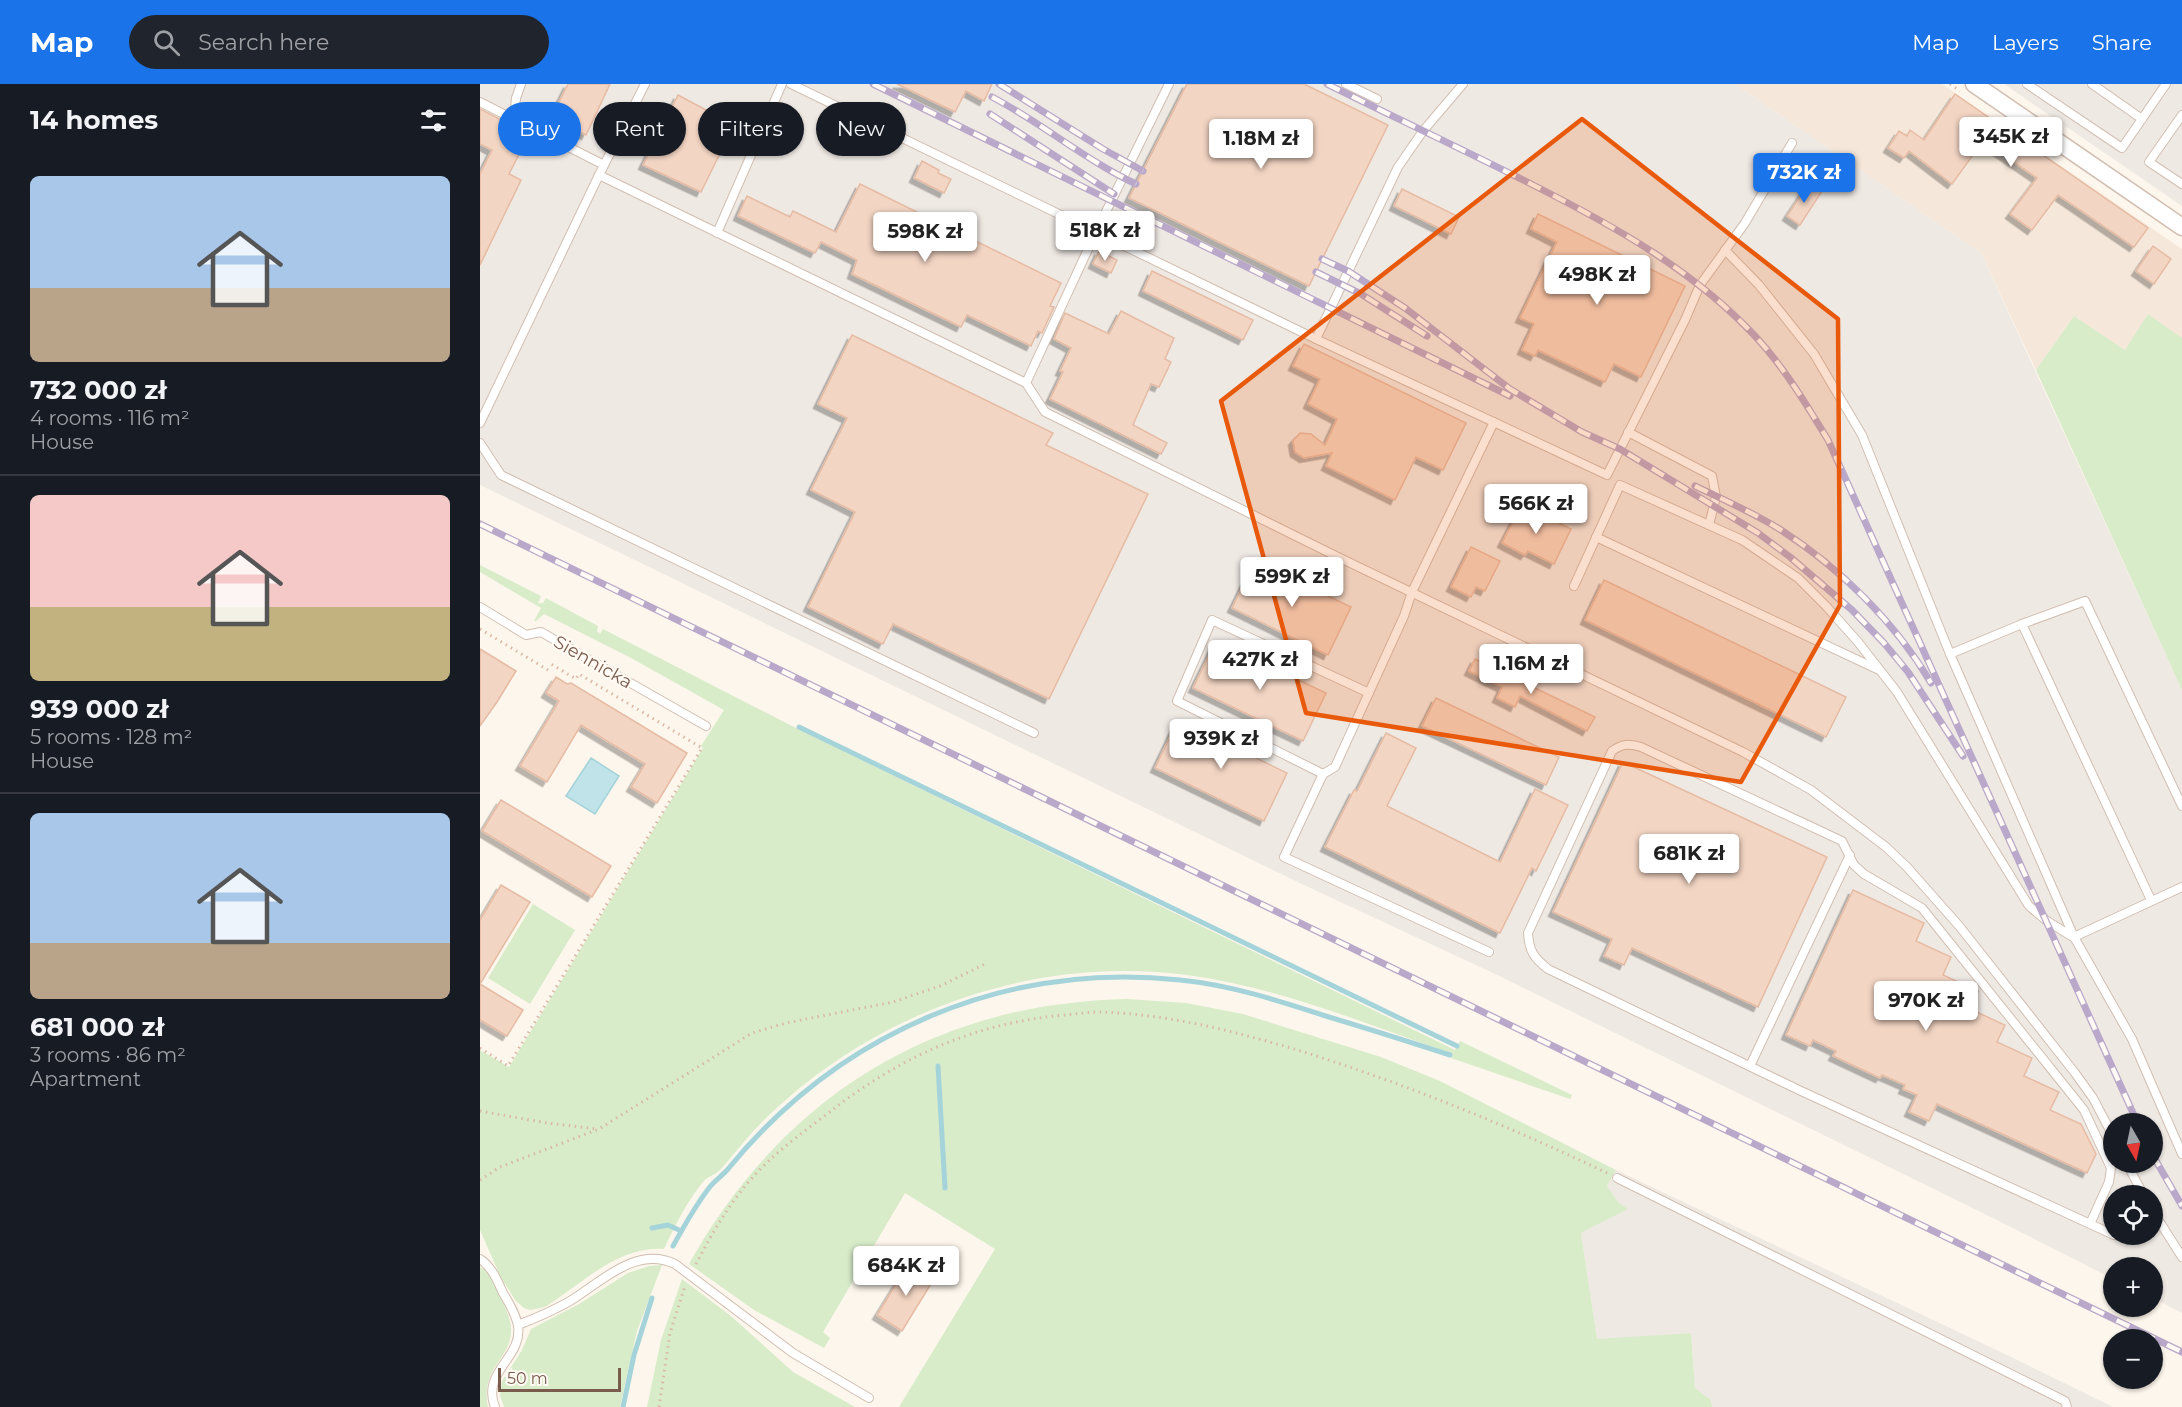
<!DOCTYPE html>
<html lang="en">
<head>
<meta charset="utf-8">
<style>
  body { margin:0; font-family:Montserrat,sans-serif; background:#20242c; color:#f1f3f6; height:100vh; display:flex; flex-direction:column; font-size:22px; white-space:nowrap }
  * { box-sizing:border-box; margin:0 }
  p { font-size:20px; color:#9ea1a6 }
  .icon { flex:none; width:33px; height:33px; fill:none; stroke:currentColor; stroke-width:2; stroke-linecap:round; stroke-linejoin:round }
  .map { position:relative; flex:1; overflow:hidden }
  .side { display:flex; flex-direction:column; background:#171b24; width:480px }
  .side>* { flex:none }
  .banner { position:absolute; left:18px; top:18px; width:570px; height:54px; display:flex; gap:12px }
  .needle { width:39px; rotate:171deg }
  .tools { position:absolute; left:1623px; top:1029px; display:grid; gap:12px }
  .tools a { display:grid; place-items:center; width:60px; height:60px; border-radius:50%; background:#171b24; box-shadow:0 2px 4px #0004; font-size:30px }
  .scale { position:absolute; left:18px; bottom:15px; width:123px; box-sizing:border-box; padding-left:6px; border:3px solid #7a5c4d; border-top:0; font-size:16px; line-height:21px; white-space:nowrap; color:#7a5c4d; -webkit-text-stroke:4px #fffaf3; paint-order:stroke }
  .price { position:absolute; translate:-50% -51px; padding:0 14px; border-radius:6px; background:#fff; color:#222; font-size:20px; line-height:39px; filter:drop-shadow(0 2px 3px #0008) }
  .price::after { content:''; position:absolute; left:50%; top:36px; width:18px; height:14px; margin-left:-9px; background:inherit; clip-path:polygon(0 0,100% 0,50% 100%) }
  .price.on { background:#1a73e8; color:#fff }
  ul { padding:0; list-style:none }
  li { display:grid; align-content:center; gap:12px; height:318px; padding:0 30px }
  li+li { border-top:2px solid #363941 }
  li span { display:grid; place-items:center; height:186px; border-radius:9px; color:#555 }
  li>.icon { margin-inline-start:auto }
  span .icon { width:108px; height:108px; fill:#fffc; stroke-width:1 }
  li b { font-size:26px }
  h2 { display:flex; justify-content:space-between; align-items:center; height:72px; padding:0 30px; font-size:26px }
  .tag { padding:0 21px; border-radius:27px; background:#171b24; box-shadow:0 2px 4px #0004; font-size:21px; line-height:54px }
  .tag.on { background:#1a73e8; color:#fff }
  header { display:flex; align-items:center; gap:36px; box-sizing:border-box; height:84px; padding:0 30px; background:#1a73e8; color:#fff }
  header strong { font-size:28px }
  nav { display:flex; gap:33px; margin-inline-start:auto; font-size:21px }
  .search { width:420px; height:54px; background:#20242c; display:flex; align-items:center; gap:15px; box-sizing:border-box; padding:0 21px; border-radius:33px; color:#9ea1a6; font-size:22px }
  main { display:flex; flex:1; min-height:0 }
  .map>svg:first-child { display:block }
</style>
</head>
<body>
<header>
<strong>Map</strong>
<div class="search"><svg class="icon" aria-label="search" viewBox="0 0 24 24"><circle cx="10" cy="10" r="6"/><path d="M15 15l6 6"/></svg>Search here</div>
<nav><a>Map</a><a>Layers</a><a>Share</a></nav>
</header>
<main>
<section class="side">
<h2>14 homes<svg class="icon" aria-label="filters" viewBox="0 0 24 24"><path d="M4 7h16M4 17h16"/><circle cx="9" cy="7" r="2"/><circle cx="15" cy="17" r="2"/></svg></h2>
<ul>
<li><span style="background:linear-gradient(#a9c7e8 60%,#b9a48a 0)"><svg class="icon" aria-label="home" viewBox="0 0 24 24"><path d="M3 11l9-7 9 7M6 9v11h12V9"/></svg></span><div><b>732 000 zł</b><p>4 rooms · 116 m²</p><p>House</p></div></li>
<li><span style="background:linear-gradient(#f6c9c9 60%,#c2b280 0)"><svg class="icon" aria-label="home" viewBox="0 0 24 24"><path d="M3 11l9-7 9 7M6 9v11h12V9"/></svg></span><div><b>939 000 zł</b><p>5 rooms · 128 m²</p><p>House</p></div></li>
<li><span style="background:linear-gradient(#a9c7e8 70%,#b9a48a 0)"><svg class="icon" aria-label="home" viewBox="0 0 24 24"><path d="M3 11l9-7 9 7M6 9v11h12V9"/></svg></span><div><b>681 000 zł</b><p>3 rooms · 86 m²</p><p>Apartment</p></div></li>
</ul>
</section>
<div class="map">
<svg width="1702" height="1323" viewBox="0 0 1702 1323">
  <defs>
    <filter id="shadow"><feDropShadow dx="-4.5" dy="4.5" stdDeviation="0" flood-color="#0004"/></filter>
  </defs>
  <rect width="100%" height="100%" fill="#fdf6ec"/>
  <path fill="#f5e8da" d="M 1255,0 L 1462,0 L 1702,165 L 1702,254 L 1668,231 L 1645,266 L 1594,232 L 1556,286 L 1501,169 Z"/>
  <g fill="#efe9e4" fill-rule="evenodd">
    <path d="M 0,0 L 1255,0 L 1501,169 L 1702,606 L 1702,1229 L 1673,1214 L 1672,1184 L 1634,1184 L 1633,1195 L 1511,1133 L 1015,890 L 826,802 L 0,401 ZM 1634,1040 L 1672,1040 L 1672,1078 L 1634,1078 ZM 1634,1112 L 1672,1112 L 1672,1150 L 1634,1150 Z"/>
    <path d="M 1524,0 L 1702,0 L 1702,122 Z"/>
    <path d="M 1136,1086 L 1523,1269 L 1633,1323 L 1232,1323 L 1231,1316 L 1215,1305 L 1211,1249 L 1117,1256 L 1101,1149 L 1147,1125 L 1139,1119 L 1127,1102 Z"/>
  </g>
  <g fill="#d8ecc9">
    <path d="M 1668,230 L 1702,254 L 1702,606 L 1556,286 L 1594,232 L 1645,266 Z"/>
    <path d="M 0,481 L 61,512 L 58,519 L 63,519 L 66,514 L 118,542 L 117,547 L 120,550 L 123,545 L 312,642 L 975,966 L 980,957 L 1092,1011 L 1090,1015 L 971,974 L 973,970 C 886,940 798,903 707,891 C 551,871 394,928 283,1037 C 268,1052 255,1069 241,1085 C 236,1091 228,1092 223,1098 C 207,1117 195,1142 184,1165 C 137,1162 102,1200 65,1223 L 50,1226 L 44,1224 L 36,1217 L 21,1194 L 0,1146 L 0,966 L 29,983 L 223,664 L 221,662 L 244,626 L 151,574 L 64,530 L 56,537 L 54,537 L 61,524 L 0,488 Z"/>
    <path d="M 53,820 L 95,846 L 50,920 L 8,894 Z"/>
    <path d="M 647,915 L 706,919 L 763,930 L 901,973 L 960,997 L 1136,1086 L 1127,1102 L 1139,1119 L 1148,1125 L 1101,1149 L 1117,1255 L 1211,1249 L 1215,1304 L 1231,1316 L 1232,1323 L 419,1323 L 515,1165 L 425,1109 L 343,1248 L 350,1254 L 344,1264 L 274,1226 L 209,1180 C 303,1012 454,919 647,915 Z"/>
    <path d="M 182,1181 L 157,1247 L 140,1323 L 24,1323 L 20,1312 L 22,1297 L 42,1266 L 51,1245 L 99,1220 L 148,1189 L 169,1182 Z"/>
    <path d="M 0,1183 L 8,1188 C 15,1202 31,1229 31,1245 C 32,1275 0,1283 8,1323 L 0,1323 Z"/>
    <path d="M 202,1195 L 251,1232 L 313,1288 L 375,1323 L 167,1323 L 181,1256 Z"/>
  </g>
  <path fill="#bfe3e8" stroke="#a5d3da" stroke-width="1.5" d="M 111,674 L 139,692 L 115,730 L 86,712 Z"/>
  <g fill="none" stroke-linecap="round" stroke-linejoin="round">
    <g stroke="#a5d3da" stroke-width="5">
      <path d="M 319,643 L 977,962"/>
      <path d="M 458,982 L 465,1104"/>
      <path d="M 172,1144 L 188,1141 L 201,1147"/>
      <path d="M 193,1162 C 204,1142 215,1122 229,1104 C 234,1097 242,1092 248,1085 C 359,949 524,877 700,896 C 751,901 800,917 849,933 C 889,945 930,958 970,971"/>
      <path d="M 143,1323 L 154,1271 L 172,1214"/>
    </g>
  </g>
  <g fill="#f3d5c3" stroke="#e6bba3" stroke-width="1.5" filter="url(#shadow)">
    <path d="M 88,0 L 130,0 L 106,51 L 71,34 Z"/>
    <path d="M 417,0 L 512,0 L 504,17 L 486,7 L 475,28 Z"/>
    <path d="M 707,0 L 824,0 L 908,41 L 829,202 L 649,114 Z"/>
    <path d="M 1475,10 L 1668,144 L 1654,163 L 1578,111 L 1552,146 L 1530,130 L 1557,94 L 1503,57 L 1472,100 L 1429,67 L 1424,74 L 1408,64 L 1419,47 L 1427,52 L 1430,46 L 1444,56 Z"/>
    <path d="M 198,11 L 254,41 L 221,108 L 163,81 Z"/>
    <path d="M 0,25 L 31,41 L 28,46 L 47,55 L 29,90 L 41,96 L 0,181 L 0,90 L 12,66 L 0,60 Z"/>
    <path d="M 442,77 L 459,86 L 458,89 L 471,95 L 464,109 L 434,94 Z"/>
    <path d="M 1329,99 L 1342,107 L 1320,141 L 1307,132 Z"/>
    <path d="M 380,100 L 581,199 L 570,222 L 574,223 L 562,249 L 558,247 L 551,262 L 487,231 L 481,243 L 372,190 L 377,176 L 341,158 L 335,169 L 258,132 L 267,112 L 310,133 L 313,127 L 356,148 Z"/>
    <path d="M 922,105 L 979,133 L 971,150 L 914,122 Z"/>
    <path d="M 1058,130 L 1205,202 L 1161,293 L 1134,280 L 1125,298 L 1058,266 L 1055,272 L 1042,266 L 1054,240 L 1040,234 L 1077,158 L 1051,145 Z"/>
    <path d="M 1673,162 L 1691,175 L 1674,200 L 1656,187 Z"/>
    <path d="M 619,167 L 637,176 L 631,189 L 613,180 Z"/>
    <path d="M 672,187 L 773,236 L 763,256 L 663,207 Z"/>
    <path d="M 641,227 L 694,254 L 685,275 L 691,278 L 679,303 L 671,300 L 653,341 L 687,359 L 681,370 L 570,315 L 583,288 L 580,287 L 591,264 L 574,255 L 585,229 L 629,250 Z"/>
    <path d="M 372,251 L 573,349 L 566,361 L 668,410 L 569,615 L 413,540 L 403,560 L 328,523 L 375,428 L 331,406 L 367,334 L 338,320 Z"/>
    <path d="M 824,260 L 986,339 L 963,386 L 936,373 L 915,416 L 846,382 L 852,369 L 824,374 L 815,368 L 813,357 L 820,349 L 831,350 L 845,361 L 857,335 L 828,320 L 840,295 L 813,282 Z"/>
    <path d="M 1042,420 L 1091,445 L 1074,480 L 1048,467 L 1045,471 L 1022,459 Z"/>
    <path d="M 991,463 L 1020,477 L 1005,507 L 996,503 L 991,513 L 971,503 Z"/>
    <path d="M 775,477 L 871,523 L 848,571 L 752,524 Z"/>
    <path d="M 1124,496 L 1366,613 L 1346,653 L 1105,536 Z"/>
    <path d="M 736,557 L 846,609 L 823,657 L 713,604 Z"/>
    <path d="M 0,565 L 36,587 L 17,618 L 0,642 Z"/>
    <path d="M 995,575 L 1115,633 L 1107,647 L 1040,612 L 1035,623 L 1017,614 L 1022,603 L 989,587 Z"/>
    <path d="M 76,593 L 87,600 L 91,599 L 207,669 L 177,719 L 151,703 L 165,680 L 101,641 L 67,698 L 40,682 L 79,617 L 66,609 Z"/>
    <path d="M 956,614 L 1079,673 L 1066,701 L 942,642 Z"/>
    <path d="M 698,636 L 807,689 L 784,737 L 675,684 Z"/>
    <path d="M 906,649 L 936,664 L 907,722 L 1020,778 L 1055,705 L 1088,721 L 1056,787 L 1052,784 L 1020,849 L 845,763 L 874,706 L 877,707 Z"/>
    <path d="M 1143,678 L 1347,773 L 1278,923 L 1152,864 L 1144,881 L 1124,872 L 1132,855 L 1073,828 Z"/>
    <path d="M 21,716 L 131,782 L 112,813 L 2,747 Z"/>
    <path d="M 21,801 L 50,818 L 0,900 L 43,926 L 27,952 L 0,936 L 0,836 Z"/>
    <path d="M 1373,806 L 1444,839 L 1436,857 L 1471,873 L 1463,891 L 1498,907 L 1490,925 L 1525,941 L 1517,958 L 1552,974 L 1544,992 L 1579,1008 L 1570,1026 L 1601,1040 L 1616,1070 L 1607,1089 L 1457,1020 L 1449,1037 L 1429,1028 L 1437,1011 L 1423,1005 L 1425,1001 L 1402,991 L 1400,994 L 1353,972 L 1356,967 L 1333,956 L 1330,962 L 1306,951 Z"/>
    <path d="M 429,1179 L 454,1195 L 422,1247 L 397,1231 Z"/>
  </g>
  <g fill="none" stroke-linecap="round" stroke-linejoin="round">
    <g stroke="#d1beb0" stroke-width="10">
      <g id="service">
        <path d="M 311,0 L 836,255 L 1127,391 L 1205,236 L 1220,201 L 1265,139 L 1312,59"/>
        <path d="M 866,0 L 897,15"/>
        <path d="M 1547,0 L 1642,64 L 1686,0"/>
        <path d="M 1612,0 L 1662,35"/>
        <path d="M 0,18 L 124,81"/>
        <path d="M 1702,31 L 1669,78 L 1702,100"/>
        <path d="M 34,35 L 36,14 L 41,0"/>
        <path d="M 119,91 L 546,299 L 565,328 L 860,474 L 1263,668 L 1331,706 L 1406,763 L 1427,783 L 1480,843 L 1595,989 L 1613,1014 L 1634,1054"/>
        <path d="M 237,149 L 302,0"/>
        <path d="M 1245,166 L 1279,201 L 1334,270 L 1382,351 L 1470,570 L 1594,853"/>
        <path d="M 836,255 L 918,83 L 943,47 L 983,0"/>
        <path d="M 546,299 L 616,148 L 689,0"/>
        <path d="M 0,339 L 119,91 L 165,0"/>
        <path d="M 1148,348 L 1232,392 L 1236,413 L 1229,441"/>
        <path d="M 0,359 L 21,391 L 554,649"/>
        <path d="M 1116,453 L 1399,586"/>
        <path d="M 1094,502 L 1140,401 L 1262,456 L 1318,494 L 1346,522 L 1378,558 L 1417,608 L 1549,822 L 1567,837 L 1593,853"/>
        <path d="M 0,523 L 46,551 L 61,548 L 226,642"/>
        <path d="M 1542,540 L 1605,517 L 1702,722"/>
        <path d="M 1470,570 L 1542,540 L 1671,816"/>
        <path d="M 843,690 L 697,617 L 732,536 L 889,609"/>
        <path d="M 1702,803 L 1594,853 L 1652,955 L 1702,1070"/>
        <path d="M 1009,868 L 804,773 L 843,690 L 855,683 L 924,532 L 932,508 L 1014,338"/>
        <path d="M 1270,982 L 1370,771"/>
        <path d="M 1646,1078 L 1664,1112"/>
        <path d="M 1137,1094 L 1585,1317 L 1587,1323"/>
        <path d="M 1672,1126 L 1702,1173"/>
        <path d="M 1610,1140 L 1629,1098 L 1631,1084 L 1604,1026 L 1442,824 L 1384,790 L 1374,781 L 1362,757 L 1161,663 C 1149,659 1142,660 1132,667 L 1048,849 C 1049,867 1054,874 1068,885 L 1321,1007 L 1634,1151 L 1660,1153 L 1666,1150"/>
        <path d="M 0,1175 C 12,1183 17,1196 23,1209 C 29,1219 36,1230 38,1242 C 43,1274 1,1287 15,1323"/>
        <path d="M 38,1241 C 56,1234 73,1227 90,1217 C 120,1199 156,1161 195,1180 L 313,1269 L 389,1314"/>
      </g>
    </g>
    <g stroke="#d1beb0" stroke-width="19">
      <path id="minor" d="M 1494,0 L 1702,143"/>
    </g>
    <g stroke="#d9b8a5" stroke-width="3" stroke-dasharray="1.5 4.5" stroke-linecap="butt">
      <path d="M 1470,0 L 1480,7"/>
      <path d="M 0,545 L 68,586"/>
      <path d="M 0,964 L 28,982 L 222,664 L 99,590 L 96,595 L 71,580"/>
      <path d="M 0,1027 L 67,1039 L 117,1045"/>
      <path d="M 0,1096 L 20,1083 L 119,1045 L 272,949 L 306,939 L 413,918 L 460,902 L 505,880"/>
      <path d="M 216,1180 C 230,1153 246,1125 266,1101 C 292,1069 328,1045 360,1020 C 429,969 498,939 584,931 C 596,930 608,928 620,928 C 689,930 758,948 824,968 C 928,1001 1029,1042 1127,1089"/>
      <path d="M 179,1323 L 190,1249 L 205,1202"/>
    </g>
    <use href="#service" stroke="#fff" stroke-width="8"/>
    <use href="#minor" stroke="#fff" stroke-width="16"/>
    <g stroke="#b9a8c9" stroke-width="7">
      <g id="rail">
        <path d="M 393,0 L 1030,312"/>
        <path d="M 519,0 L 623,65 L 663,87"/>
        <path d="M 847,0 C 916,34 986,67 1055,102 C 1134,142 1213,186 1275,252 C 1304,283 1326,320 1348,356 L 1658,1040"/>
        <path d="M 512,13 C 562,39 605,76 656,100"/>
        <path d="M 510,30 L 634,110"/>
        <path d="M 842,175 L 868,187 L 925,224 L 1030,305 L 1102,348 L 1140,365 L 1278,449 L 1310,473 L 1372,526 L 1404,559 L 1428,588 L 1483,672"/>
        <path d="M 836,188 L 881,210 L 947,252"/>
        <path d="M 1215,402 C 1244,416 1274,429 1301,446 C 1360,484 1415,538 1451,599"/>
        <path d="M 0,440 L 1702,1268"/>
        <path d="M 1672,1070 L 1702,1122"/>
      </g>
    </g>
    <use href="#rail" stroke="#fffaf3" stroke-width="4.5" stroke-dasharray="14" stroke-linecap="butt"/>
  </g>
  <path fill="#e8590c" fill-opacity="0.2" stroke="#e8590c" stroke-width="4.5" stroke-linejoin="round" d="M 1102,35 L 1358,235 L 1360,521 L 1261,698 L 826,629 L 741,317 Z"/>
  <g text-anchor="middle" stroke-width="4.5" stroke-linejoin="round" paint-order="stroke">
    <g font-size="18" fill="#7a5c4d" stroke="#fffaf3">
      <text transform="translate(113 578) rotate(30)" y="6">Siennicka</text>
    </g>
  </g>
</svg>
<div class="tools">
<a><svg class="needle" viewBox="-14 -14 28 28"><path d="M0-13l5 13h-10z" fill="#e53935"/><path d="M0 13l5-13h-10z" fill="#9ea1a6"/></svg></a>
<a><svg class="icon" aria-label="locate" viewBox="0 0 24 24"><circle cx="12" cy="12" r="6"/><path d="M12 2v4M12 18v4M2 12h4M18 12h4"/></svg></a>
<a>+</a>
<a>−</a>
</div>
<div class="scale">50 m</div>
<b class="price" style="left:1531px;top:84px">345K zł</b>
<b class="price" style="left:781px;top:86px">1.18M zł</b>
<b class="price on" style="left:1324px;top:120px">732K zł</b>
<b class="price" style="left:625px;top:178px">518K zł</b>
<b class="price" style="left:445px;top:179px">598K zł</b>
<b class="price" style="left:1117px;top:222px">498K zł</b>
<b class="price" style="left:1056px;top:451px">566K zł</b>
<b class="price" style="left:812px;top:524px">599K zł</b>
<b class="price" style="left:780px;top:607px">427K zł</b>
<b class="price" style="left:1051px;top:611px">1.16M zł</b>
<b class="price" style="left:741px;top:686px">939K zł</b>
<b class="price" style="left:1209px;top:801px">681K zł</b>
<b class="price" style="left:1446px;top:948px">970K zł</b>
<b class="price" style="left:426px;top:1213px">684K zł</b>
<div class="banner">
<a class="tag on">Buy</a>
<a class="tag">Rent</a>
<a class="tag">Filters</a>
<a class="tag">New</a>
</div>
</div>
</main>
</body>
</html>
